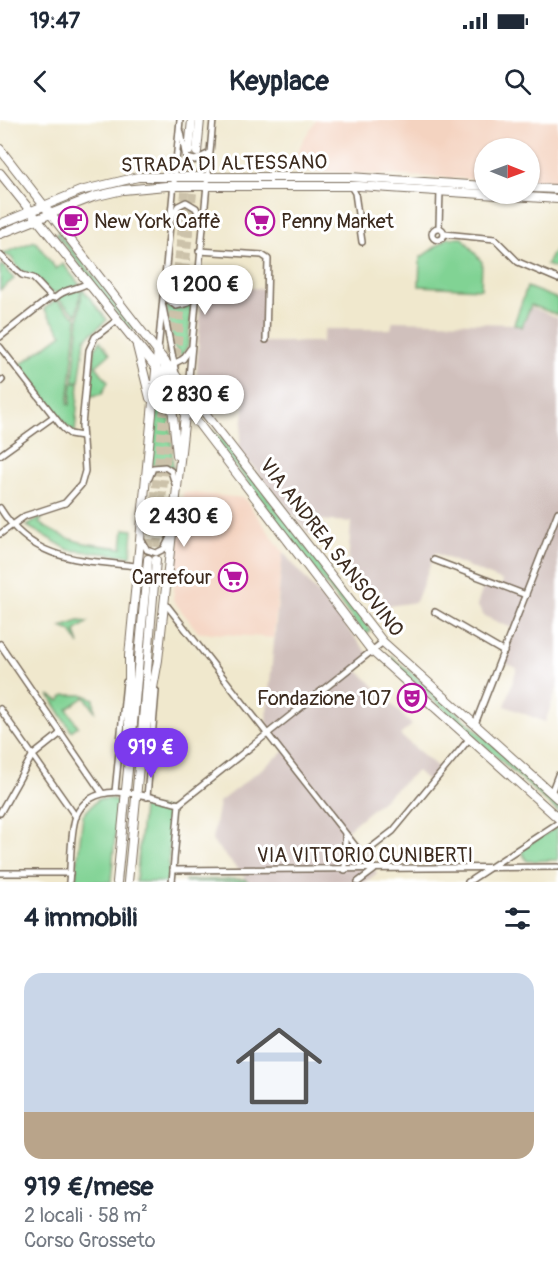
<!DOCTYPE html>
<html lang="it">
<head>
<meta charset="utf-8">
<style>
  body { margin:0; font-family:Pangolin,sans-serif; background:#f6f6f7; color:#1f2937; height:100vh; display:flex; flex-direction:column; font-size:22px; white-space:nowrap }
  * { box-sizing:border-box; margin:0 }
  p { font-size:20px; color:#747a83 }
  .icon { flex:none; width:33px; height:33px; fill:none; stroke:currentColor; stroke-width:2; stroke-linecap:round; stroke-linejoin:round }
  .map { position:relative; height:762px; overflow:hidden }
  .sheet { display:flex; flex-direction:column; background:#fff; flex:1 }
  .sheet>* { flex:none }
  .needle { width:39px; rotate:91deg }
  .tools { position:absolute; left:474px; top:18px; display:grid; gap:12px }
  .tools a { display:grid; place-items:center; width:66px; height:66px; border-radius:50%; background:#fff; box-shadow:0 2px 4px #0004; font-size:30px }
  .price { position:absolute; translate:-50% -51px; padding:0 14px; border-radius:21px; background:#fff; color:#222; font-size:20px; line-height:39px; filter:drop-shadow(0 2px 3px #0008) }
  .price::after { content:''; position:absolute; left:50%; top:36px; width:18px; height:14px; margin-left:-9px; background:inherit; clip-path:polygon(0 0,100% 0,50% 100%) }
  .price.current { background:#7c3aed; color:#fff }
  ul { padding:0; list-style:none }
  li { display:grid; align-content:center; gap:12px; height:318px; padding:0 24px }
  li+li { border-top:2px solid #e0e1e3 }
  li span { display:grid; place-items:center; height:186px; border-radius:18px; color:#555 }
  li>.icon { margin-inline-start:auto }
  span .icon { width:108px; height:108px; fill:#fffc; stroke-width:1 }
  li b { font-size:26px }
  h2 { display:flex; justify-content:space-between; align-items:center; height:72px; padding:0 24px; font-size:26px }
  .status { display:flex; justify-content:space-between; align-items:center; height:42px; padding:0 30px; background:#fff; direction:ltr }
  .status svg { height:16px; fill:currentColor }
  header { display:flex; justify-content:space-between; align-items:center; height:78px; padding:0 24px; background:#fff; font-size:27px; font-weight:800 }
  .map>svg:first-child { display:block }
</style>
</head>
<body>
<div class="status"><b>19:47</b><svg viewBox="0 0 49 12"><path d="M0 12V9h3v3zM5 12V6h3v6zM10 12V3h3v9zM15 12V0h3v12zM26 1h20v11H26zM47 4h2v5h-2z"/></svg></div>
<header><svg class="icon" aria-label="back" viewBox="0 0 24 24"><path d="M15 5l-7 7 7 7"/></svg>Keyplace<svg class="icon" aria-label="search" viewBox="0 0 24 24"><circle cx="10" cy="10" r="6"/><path d="M15 15l6 6"/></svg></header>
<div class="map">
<svg width="558" height="762" viewBox="0 0 558 762">
  <rect width="100%" height="100%" fill="#fff"/>
  <filter id="ink" filterUnits="userSpaceOnUse"><feTurbulence type="fractalNoise" baseFrequency=".0167" numOctaves="2"/><feDisplacementMap in="SourceGraphic" scale="12" xChannelSelector="R" yChannelSelector="G"/><feConvolveMatrix kernelMatrix="1 2 1 2 8 2 1 2 1" color-interpolation-filters="sRGB"/></filter>
  <filter id="wash" filterUnits="userSpaceOnUse"><feTurbulence type="fractalNoise" baseFrequency=".008" numOctaves="4" result="noise"/><feDisplacementMap in="SourceGraphic" scale="24" xChannelSelector="R" yChannelSelector="G"/><feGaussianBlur stdDeviation="1.35" result="paint"/><feColorMatrix in="noise" values="0 0 0 0 0 0 0 0 0 0 0 0 0 0 0 0 0 1.4 0 .05"/><feComposite in="paint" operator="in"/></filter>
  <g filter="url(#wash)">
    <rect width="100%" height="100%" fill="#f0e8cd"/>
    <g fill="#f4d3c0">
      <path d="M 316,0 L 558,0 L 558,64 L 530,62 L 530,28 L 484,28 L 484,60 L 290,50 L 302,22 Z"/>
      <path d="M 183,372 L 244,378 L 283,432 L 273,518 L 198,512 L 173,480 Z"/>
    </g>
    <g fill="#d0c0bc">
      <path d="M 202,164 L 264,169 L 264,222 L 322,222 L 325,209 L 391,209 L 393,201 L 514,204 L 522,207 L 531,187 L 558,198 L 558,566 L 545,602 L 505,586 L 517,548 L 501,542 L 514,509 L 484,496 L 477,485 L 485,462 L 500,468 L 503,461 L 435,433 L 416,482 L 382,487 L 382,471 L 346,470 L 351,402 L 317,400 L 316,415 L 310,415 L 239,330 L 245,282 L 218,276 L 219,271 L 207,255 L 196,264 Z"/>
      <path d="M 283,432 L 371,537 L 357,549 L 412,605 L 400,615 L 440,649 L 430,663 L 417,651 L 347,710 L 377,753 L 365,762 L 249,762 L 212,721 L 219,682 L 286,630 L 266,602 Z"/>
    </g>
    <g fill="#81d394" stroke="#5e7e59" stroke-width="1.5">
      <path d="M 58,112 L 137,209 L 134,211 L 124,203 L 56,114 Z"/>
      <path d="M 448,118 L 463,118 L 482,142 L 481,169 L 419,166 L 420,138 Z"/>
      <path d="M 35,121 L 56,149 L 63,144 L 80,165 L 57,173 L 50,172 L 39,159 L 20,150 L 11,137 L 2,134 Z"/>
      <path d="M 558,124 L 558,149 L 546,145 Z"/>
      <path d="M 2,145 L 14,159 L 0,170 L 0,147 Z"/>
      <path d="M 527,167 L 558,179 L 558,195 L 531,185 L 522,207 L 514,204 Z"/>
      <path d="M 82,168 L 107,200 L 85,219 L 79,262 L 73,261 Z"/>
      <path d="M 81,169 L 77,195 L 57,178 L 60,175 Z"/>
      <path d="M 56,180 L 77,198 L 68,284 L 70,285 L 72,263 L 79,263 L 75,313 L 67,306 L 20,245 L 62,214 L 44,189 Z"/>
      <path d="M 166,183 L 179,189 L 192,183 L 188,226 L 181,236 L 174,227 Z"/>
      <path d="M 100,221 L 110,234 L 96,246 L 108,262 L 102,274 L 91,276 L 95,229 Z"/>
      <path d="M 164,277 L 169,283 L 173,348 L 165,343 L 151,345 L 154,288 Z"/>
      <path d="M 212,310 L 224,321 L 371,511 L 365,515 L 209,312 Z"/>
      <path d="M 40,398 L 42,399 L 39,403 C 69,423 87,424 122,428 L 124,409 L 133,410 L 131,436 L 69,430 L 27,406 Z"/>
      <path d="M 79,501 L 88,502 L 75,511 L 79,525 L 71,511 L 61,507 Z"/>
      <path d="M 391,537 L 423,562 L 558,683 L 558,692 L 389,540 Z"/>
      <path d="M 49,575 L 59,581 L 65,575 L 85,575 L 94,579 L 95,591 L 85,577 L 67,589 L 78,606 L 71,611 Z"/>
      <path d="M 98,679 L 113,679 L 118,683 L 111,762 L 75,762 L 83,695 Z"/>
      <path d="M 143,687 L 171,689 L 168,762 L 136,762 Z"/>
      <path d="M 557,707 L 558,740 L 527,741 L 520,729 Z"/>
      <path d="M 246,759 L 248,762 L 185,762 L 185,760 Z"/>
    </g>
  </g>
  <g filter="url(#ink)">
    <g fill="none" stroke-linecap="round" stroke-linejoin="round">
      <g stroke="#ccc2aa" stroke-width="8" stroke-dasharray="8 4" stroke-linecap="butt">
        <path d="M 168,247 L 189,32"/>
        <path d="M 173,272 L 197,33"/>
        <path d="M 148,439 L 166,268"/>
        <path d="M 156,439 L 171,293"/>
      </g>
      <g stroke="#7a6c5b" stroke-width="8">
        <g id="street">
          <path d="M 181,12 L 186,38 L 195,40 L 208,34"/>
          <path d="M 350,65 L 355,73 L 362,122"/>
          <path d="M 172,97 L 178,86 L 186,82 L 196,88 L 200,98"/>
          <path d="M 439,107 L 440,70"/>
          <circle cx="438" cy="114" r="6"/>
          <path d="M 444,114 L 495,119 L 518,142 L 558,159"/>
          <path d="M 199,131 L 262,135 L 268,139 L 266,220"/>
          <path d="M 0,135 L 22,155 L 33,158 L 51,177"/>
          <path d="M 166,166 L 168,180 L 176,186 L 188,183 L 194,171"/>
          <path d="M 163,187 L 176,254"/>
          <path d="M 0,217 L 51,177 L 55,178 C 65,168 76,170 88,163"/>
          <path d="M 0,227 L 63,308 L 70,314 L 82,316"/>
          <path d="M 158,230 L 180,0"/>
          <path d="M 173,244 L 183,239 L 190,229"/>
          <path d="M 0,262 L 2,260"/>
          <path d="M 188,268 L 213,0"/>
          <path d="M 0,335 L 53,297"/>
          <path d="M 149,358 L 153,348 L 165,347 L 171,351 L 176,367"/>
          <path d="M 0,388 C 33,442 80,440 137,446"/>
          <path d="M 0,414 L 25,396 L 65,383 L 81,365 L 85,351 L 82,306 L 89,230 L 95,217 L 117,200"/>
          <path d="M 141,419 L 147,430 L 156,433 L 164,429 L 170,417"/>
          <path d="M 434,440 L 526,475"/>
          <path d="M 165,483 L 374,750 L 358,762"/>
          <path d="M 435,492 L 504,532"/>
          <path d="M 0,524 L 102,673"/>
          <path d="M 0,589 L 76,697"/>
          <path d="M 475,604 L 558,392"/>
          <path d="M 115,672 L 126,562"/>
          <path d="M 551,673 L 558,655"/>
          <path d="M 147,677 L 156,571"/>
          <path d="M 179,684 L 383,522"/>
          <path d="M 0,693 L 32,636 L 61,613"/>
          <path d="M 362,735 L 393,711 L 470,618"/>
          <path d="M 173,750 L 558,747"/>
          <path d="M 345,750 L 345,714"/>
          <path d="M 0,753 L 70,753"/>
          <path d="M 69,762 C 71,744 70,712 76,696 C 93,656 149,677 179,684"/>
          <path d="M 172,762 L 179,684"/>
          <path d="M 468,762 L 558,703"/>
        </g>
      </g>
      <g stroke="#7a6c5b" stroke-width="10">
        <g id="secondary">
          <path d="M 0,29 L 383,522 L 558,679"/>
          <path d="M 189,31 L 192,0"/>
          <path d="M 197,32 L 200,0"/>
          <path d="M 0,53 L 150,240 L 372,531 L 558,698"/>
          <path d="M 530,68 L 558,69"/>
          <path d="M 0,104 L 80,71 L 138,57 L 349,57 L 484,66"/>
          <path d="M 0,114 L 93,77 L 123,70 L 166,66 L 359,66 L 558,79"/>
          <path d="M 137,226 L 150,278"/>
          <path d="M 163,241 L 170,267 L 177,335"/>
          <path d="M 153,284 L 170,267 L 187,268"/>
          <path d="M 142,612 L 156,440"/>
          <path d="M 132,614 L 148,439"/>
          <path d="M 129,633 L 129,536 L 158,230"/>
          <path d="M 140,641 L 158,540 L 188,268"/>
          <path d="M 117,762 L 130,629"/>
          <path d="M 128,762 L 140,636"/>
        </g>
      </g>
      <use href="#street" stroke="#fff" stroke-width="5"/>
      <use href="#secondary" stroke="#fff" stroke-width="8"/>
    </g>
  </g>
  <defs>
    <g id="cafe-ring" transform="scale(1.5)"><circle r="9.5" fill="#fff" stroke="#b5179e" stroke-width="1.5"/><path d="M-5.5-4.5H6V0H3Q3 3.5 0 3.5H-2.5Q-5.5 3.5-5.5 0ZM3-3.2v2h1.7v-2ZM-6 4.5H4V6H-6Z" fill="#b5179e"/></g>
    <g id="supermarket-ring" transform="scale(1.5)"><circle r="9.5" fill="#fff" stroke="#b5179e" stroke-width="1.5"/><path d="M-6-5.5h2.5l.6 2H6L4.5 2H-2.5L-4.4-4H-6ZM-1.5 3.2a1.3 1.3 0 1 0 .1 0ZM3 3.2a1.3 1.3 0 1 0 .1 0Z" fill="#b5179e"/></g>
    <g id="theatre-ring" transform="scale(1.5)"><circle r="9.5" fill="#fff" stroke="#b5179e" stroke-width="1.5"/><path d="M-5-5.5Q0-4 5-5.5V0Q5 5 0 6Q-5 5-5 0ZM-3.3-2.5H-1v1.5H-3.3ZM1-2.5H3.3v1.5H1ZM-2.8 1Q0 5.5 2.8 1Z" fill="#b5179e"/></g>
  </defs>
  <g fill-rule="evenodd">
    <use href="#cafe-ring" x="73" y="101"/>
    <use href="#supermarket-ring" x="260" y="101"/>
    <use href="#supermarket-ring" x="233" y="457"/>
    <use href="#theatre-ring" x="412" y="578"/>
  </g>
  <g text-anchor="middle" stroke-width="6" stroke-linejoin="round" paint-order="stroke">
    <g font-size="20" fill="#3b2a1e" stroke="#fff">
      <text transform="translate(224 43) rotate(-1)" y="7">STRADA DI ALTESSANO</text>
      <text transform="translate(332 427) rotate(52)" y="7">VIA ANDREA SANSOVINO</text>
      <text x="365" y="742">VIA VITTORIO CUNIBERTI</text>
    </g>
    <g font-size="20" fill="#3b2a1e" stroke="#fff" text-anchor="start">
      <text x="94" y="108">New York Caffè</text>
      <text x="281" y="108">Penny Market</text>
      <text x="212" y="464" text-anchor="end">Carrefour</text>
      <text x="391" y="585" text-anchor="end">Fondazione 107</text>
    </g>
  </g>
</svg>
<div class="tools">
<a><svg class="needle" viewBox="-14 -14 28 28"><path d="M0-13l5 13h-10z" fill="#e53935"/><path d="M0 13l5-13h-10z" fill="#747a83"/></svg></a>
</div>
<b class="price" style="left:205px;top:196px">1 200 €</b>
<b class="price" style="left:196px;top:306px">2 830 €</b>
<b class="price" style="left:184px;top:428px">2 430 €</b>
<b class="price current" style="left:151px;top:659px">919 €</b>
</div>
<section class="sheet">
<h2>4 immobili<svg class="icon" aria-label="filters" viewBox="0 0 24 24"><path d="M4 7h16M4 17h16"/><circle cx="9" cy="7" r="2"/><circle cx="15" cy="17" r="2"/></svg></h2>
<ul>
<li><span style="background:linear-gradient(#c9d6e8 75%,#b9a48a 0)"><svg class="icon" aria-label="home" viewBox="0 0 24 24"><path d="M3 11l9-7 9 7M6 9v11h12V9"/></svg></span><div><b>919 €/mese</b><p>2 locali · 58 m²</p><p>Corso Grosseto</p></div></li>
</ul>
</section>
</body>
</html>
